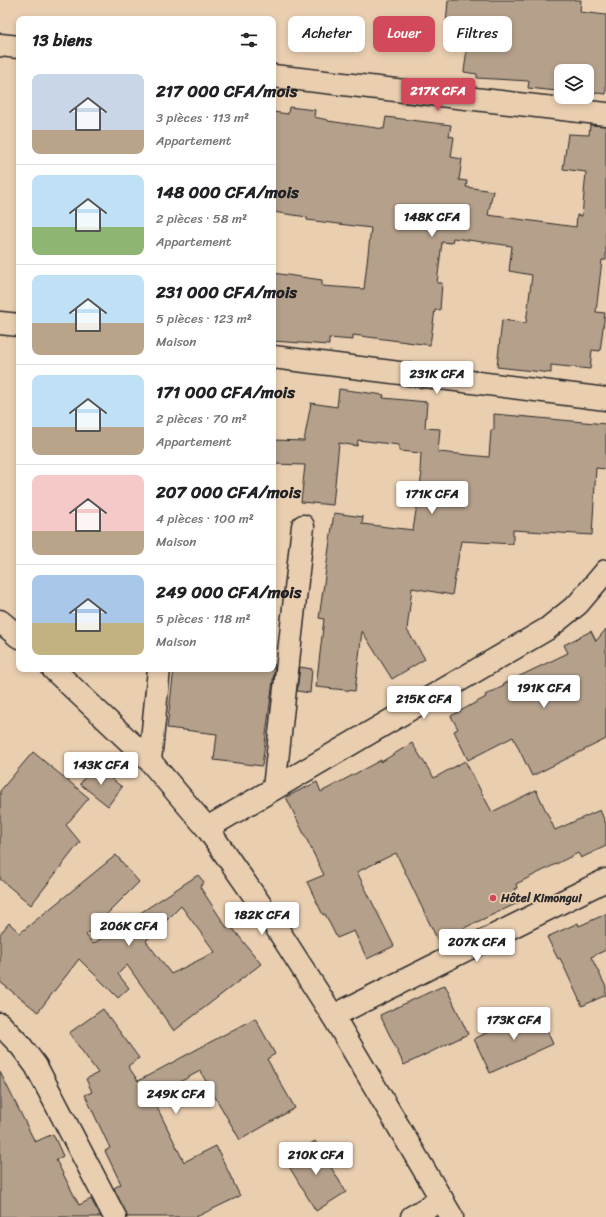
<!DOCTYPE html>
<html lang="fr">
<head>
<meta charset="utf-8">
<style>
  body { margin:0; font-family:Sriracha,sans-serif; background:#f2f2f2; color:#202124; height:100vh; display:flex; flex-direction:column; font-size:15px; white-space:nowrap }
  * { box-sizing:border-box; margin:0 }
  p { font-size:13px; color:#757577 }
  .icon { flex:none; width:22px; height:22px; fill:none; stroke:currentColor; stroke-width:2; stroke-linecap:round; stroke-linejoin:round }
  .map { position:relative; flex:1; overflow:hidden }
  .sheet { position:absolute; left:16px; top:16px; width:260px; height:656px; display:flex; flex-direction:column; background:#fff; border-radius:8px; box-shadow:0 2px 6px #0003 }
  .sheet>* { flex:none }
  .guide { position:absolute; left:288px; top:16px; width:258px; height:36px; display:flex; gap:8px }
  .fabs { position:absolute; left:554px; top:64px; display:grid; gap:8px }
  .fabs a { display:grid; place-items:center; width:40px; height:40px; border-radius:8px; background:#fff; box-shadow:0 2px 6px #0003; font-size:20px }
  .price { position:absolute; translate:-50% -34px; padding:0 9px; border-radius:4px; background:#fff; color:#222; font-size:13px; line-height:26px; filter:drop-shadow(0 1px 2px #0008) }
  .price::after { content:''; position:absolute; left:50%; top:24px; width:12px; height:9px; margin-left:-6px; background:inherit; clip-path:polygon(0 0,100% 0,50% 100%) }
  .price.current { background:#d1495b; color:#fff }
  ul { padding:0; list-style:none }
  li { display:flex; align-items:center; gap:12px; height:100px; padding:0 16px }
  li+li { border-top:1px solid #e0e0e0 }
  li span { display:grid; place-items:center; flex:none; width:112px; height:80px; border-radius:8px; color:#555 }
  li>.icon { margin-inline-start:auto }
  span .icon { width:48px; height:48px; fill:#fffc; stroke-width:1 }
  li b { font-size:17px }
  h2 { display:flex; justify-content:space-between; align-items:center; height:48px; padding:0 16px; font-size:17px }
  .chip { padding:0 14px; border-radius:8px; background:#fff; box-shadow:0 2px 6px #0003; font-size:14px; line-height:36px }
  .chip.current { background:#d1495b; color:#fff }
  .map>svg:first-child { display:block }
</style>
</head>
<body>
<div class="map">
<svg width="606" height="1217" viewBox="0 0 606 1217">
  <rect width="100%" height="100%" fill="#e9ceb0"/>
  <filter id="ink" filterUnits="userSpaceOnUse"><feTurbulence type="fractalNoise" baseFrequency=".025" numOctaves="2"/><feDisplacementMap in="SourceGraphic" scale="8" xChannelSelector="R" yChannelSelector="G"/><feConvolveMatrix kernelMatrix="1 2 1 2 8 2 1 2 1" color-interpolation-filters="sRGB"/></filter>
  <g filter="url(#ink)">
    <g fill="#b4a08b" stroke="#2b2b2b" fill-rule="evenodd">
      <path d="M 448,0 L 581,0 L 580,12 L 606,15 L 606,94 L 587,92 L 587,71 L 561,71 L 561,89 L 558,89 L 557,91 L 528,88 L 529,81 L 477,78 L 477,74 L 464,72 L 468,40 L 445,38 Z"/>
      <path d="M 289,107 L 315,110 L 314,117 L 328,120 L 328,121 L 384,129 L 386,117 L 451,125 L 449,136 L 454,137 L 451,157 L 462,159 L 459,180 L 467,181 L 466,187 L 493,191 L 488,215 L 576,227 L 577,215 L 582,216 L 586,172 L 563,169 L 568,134 L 589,135 L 590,125 L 606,126 L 606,260 L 602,260 L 596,312 L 605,313 L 600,351 L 592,350 L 590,369 L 551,365 L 551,373 L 497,367 L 502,320 L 526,323 L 532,275 L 509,271 L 512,246 L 453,238 L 452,243 L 442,242 L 437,283 L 442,283 L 440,310 L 435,310 L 430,345 L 353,335 L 353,340 L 329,338 L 329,345 L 273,341 L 273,273 L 322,280 L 322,286 L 364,289 L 371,228 L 307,220 L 307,217 L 273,212 L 273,112 L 288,114 Z"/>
      <path d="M 339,389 L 384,395 L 383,398 L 427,402 L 425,428 L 440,429 L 438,452 L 489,457 L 491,430 L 494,430 L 494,414 L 606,424 L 606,469 L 596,468 L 592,535 L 513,530 L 513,544 L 461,541 L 452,595 L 412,588 L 407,630 L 425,659 L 392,679 L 362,631 L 355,691 L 316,687 L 324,619 L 319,618 L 334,513 L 363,517 L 362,524 L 413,530 L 422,473 L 420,472 L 421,453 L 399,451 L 399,445 L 358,440 L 357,446 L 339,443 L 333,505 L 301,502 L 305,465 L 273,464 L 273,440 L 304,441 L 311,403 L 337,407 Z"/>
      <path d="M 606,629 L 606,739 L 532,776 L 513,737 L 468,760 L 454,731 L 458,729 L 451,716 L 486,697 L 485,695 L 504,686 L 503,684 L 568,653 L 564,645 L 591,631 L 596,641 Z"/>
      <path d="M 273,664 L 275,665 L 262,766 L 214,760 L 217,734 L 167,728 L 174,669 L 273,669 Z"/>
      <path d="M 300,667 L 312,669 L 310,693 L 297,691 Z"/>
      <path d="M 412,743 L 434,778 L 465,761 L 492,812 L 536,790 L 555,830 L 600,810 L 606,824 L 606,846 L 581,858 L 578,853 L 516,884 L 517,888 L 514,889 L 520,902 L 464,928 L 465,930 L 439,943 L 396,853 L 357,872 L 394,946 L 367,959 L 354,931 L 337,938 L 325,914 L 323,915 L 307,882 L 324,875 L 286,797 L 317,782 L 321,792 L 381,760 L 381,762 Z"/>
      <path d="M 33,752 L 89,798 L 66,825 L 80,842 L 31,905 L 0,879 L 0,791 Z"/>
      <path d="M 94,765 L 122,787 L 108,806 L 80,784 Z"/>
      <path d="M 116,855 L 139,882 L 86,935 L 93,944 L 198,875 L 204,882 L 200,887 L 227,928 L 231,926 L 261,964 L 174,1031 L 127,965 L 118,974 L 129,988 L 118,998 L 79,959 L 38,1012 L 0,982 L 0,934 L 9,923 L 20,933 ZM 181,906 L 215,952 L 171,974 L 146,941 Z"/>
      <path d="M 606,914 L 606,950 L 591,957 L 606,987 L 606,995 L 582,1006 L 560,958 L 558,959 L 547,937 L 578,923 L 579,926 Z"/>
      <path d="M 445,985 L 468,1034 L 404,1065 L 380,1015 Z"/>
      <path d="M 103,1009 L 139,1058 L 128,1066 L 138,1081 L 255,1018 L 275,1054 L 267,1059 L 295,1108 L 240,1140 L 200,1071 L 152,1097 L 184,1162 L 216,1146 L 240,1196 L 196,1217 L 127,1217 L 114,1188 L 121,1184 L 105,1151 L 110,1148 L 85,1095 L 92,1092 L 86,1079 L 98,1073 L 69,1033 Z"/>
      <path d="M 537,1009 L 553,1044 L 490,1073 L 474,1039 Z"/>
      <path d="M 0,1072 L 35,1142 L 53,1134 L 63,1156 L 56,1160 L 79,1205 L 91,1199 L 101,1217 L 0,1217 Z"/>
      <path d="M 315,1141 L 346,1192 L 316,1211 L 285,1160 Z"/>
    </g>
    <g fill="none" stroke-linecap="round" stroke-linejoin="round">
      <g stroke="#2b2b2b" stroke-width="25">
        <g id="street">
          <path d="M 0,45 L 19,47"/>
          <path d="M 273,76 L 606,114"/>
          <path d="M 0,323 L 19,325"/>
          <path d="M 273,357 L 606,399"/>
          <path d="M 150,761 L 159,669"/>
          <path d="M 274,788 L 303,526"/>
          <path d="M 207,828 L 547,629 L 578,604 L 606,571"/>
          <path d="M 333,1016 L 606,880"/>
          <path d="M 0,1024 L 21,1046 L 36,1066 L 115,1217"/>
          <path d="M 412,1217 L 442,1199"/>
        </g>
      </g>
      <g stroke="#2b2b2b" stroke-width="25">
        <g id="secondary">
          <path d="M 0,621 L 19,637"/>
          <path d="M 53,669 L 150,761 L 207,828 L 276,927 L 333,1016 L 452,1217"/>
        </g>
      </g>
      <use href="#street" stroke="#e9ceb0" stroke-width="22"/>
      <use href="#secondary" stroke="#e9ceb0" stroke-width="22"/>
    </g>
  </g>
  <circle fill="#d1495b" stroke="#e9ceb0" stroke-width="1.5" cx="493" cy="898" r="4"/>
  <g text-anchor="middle" stroke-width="3.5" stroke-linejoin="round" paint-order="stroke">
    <g font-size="12" font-weight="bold" fill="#2b2b2b" stroke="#e9ceb0" text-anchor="start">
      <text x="501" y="902">Hôtel Kimongui</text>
    </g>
  </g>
</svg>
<div class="fabs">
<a><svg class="icon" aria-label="layers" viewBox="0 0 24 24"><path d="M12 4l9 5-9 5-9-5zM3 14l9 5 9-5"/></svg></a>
</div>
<b class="price current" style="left:438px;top:112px">217K CFA</b>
<b class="price" style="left:432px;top:238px">148K CFA</b>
<b class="price" style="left:437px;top:395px">231K CFA</b>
<b class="price" style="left:432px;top:515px">171K CFA</b>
<b class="price" style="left:544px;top:709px">191K CFA</b>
<b class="price" style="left:424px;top:720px">215K CFA</b>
<b class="price" style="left:101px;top:786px">143K CFA</b>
<b class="price" style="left:262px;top:936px">182K CFA</b>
<b class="price" style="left:129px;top:947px">206K CFA</b>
<b class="price" style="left:477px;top:963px">207K CFA</b>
<b class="price" style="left:514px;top:1041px">173K CFA</b>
<b class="price" style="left:176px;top:1115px">249K CFA</b>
<b class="price" style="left:316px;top:1176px">210K CFA</b>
<div class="guide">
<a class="chip">Acheter</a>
<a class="chip current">Louer</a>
<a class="chip">Filtres</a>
</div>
<section class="sheet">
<h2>13 biens<svg class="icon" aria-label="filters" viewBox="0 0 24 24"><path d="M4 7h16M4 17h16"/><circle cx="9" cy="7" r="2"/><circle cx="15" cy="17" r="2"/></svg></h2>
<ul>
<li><span style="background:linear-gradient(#c9d6e8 70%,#b9a48a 0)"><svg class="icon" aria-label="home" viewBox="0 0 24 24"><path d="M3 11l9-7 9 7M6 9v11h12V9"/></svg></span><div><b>217 000 CFA/mois</b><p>3 pièces · 113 m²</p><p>Appartement</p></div></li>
<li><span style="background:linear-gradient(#bfe0f5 65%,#8fb573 0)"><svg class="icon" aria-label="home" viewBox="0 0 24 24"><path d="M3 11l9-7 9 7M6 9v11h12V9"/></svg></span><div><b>148 000 CFA/mois</b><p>2 pièces · 58 m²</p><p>Appartement</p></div></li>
<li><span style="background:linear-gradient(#bfe0f5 60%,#b9a48a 0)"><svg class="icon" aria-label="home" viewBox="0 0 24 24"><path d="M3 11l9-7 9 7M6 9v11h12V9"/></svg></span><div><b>231 000 CFA/mois</b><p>5 pièces · 123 m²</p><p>Maison</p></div></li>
<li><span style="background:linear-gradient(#bfe0f5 65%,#b9a48a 0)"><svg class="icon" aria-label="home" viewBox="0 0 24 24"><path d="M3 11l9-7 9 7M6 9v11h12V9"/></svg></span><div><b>171 000 CFA/mois</b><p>2 pièces · 70 m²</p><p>Appartement</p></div></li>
<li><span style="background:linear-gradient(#f6c9c9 70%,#b9a48a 0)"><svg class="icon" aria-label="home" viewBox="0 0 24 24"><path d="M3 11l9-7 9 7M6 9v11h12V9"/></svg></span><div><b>207 000 CFA/mois</b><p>4 pièces · 100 m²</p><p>Maison</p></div></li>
<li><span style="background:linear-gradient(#a9c7e8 60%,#c2b280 0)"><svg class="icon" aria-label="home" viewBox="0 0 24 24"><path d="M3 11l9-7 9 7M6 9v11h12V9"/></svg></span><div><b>249 000 CFA/mois</b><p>5 pièces · 118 m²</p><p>Maison</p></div></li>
</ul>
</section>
</div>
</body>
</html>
